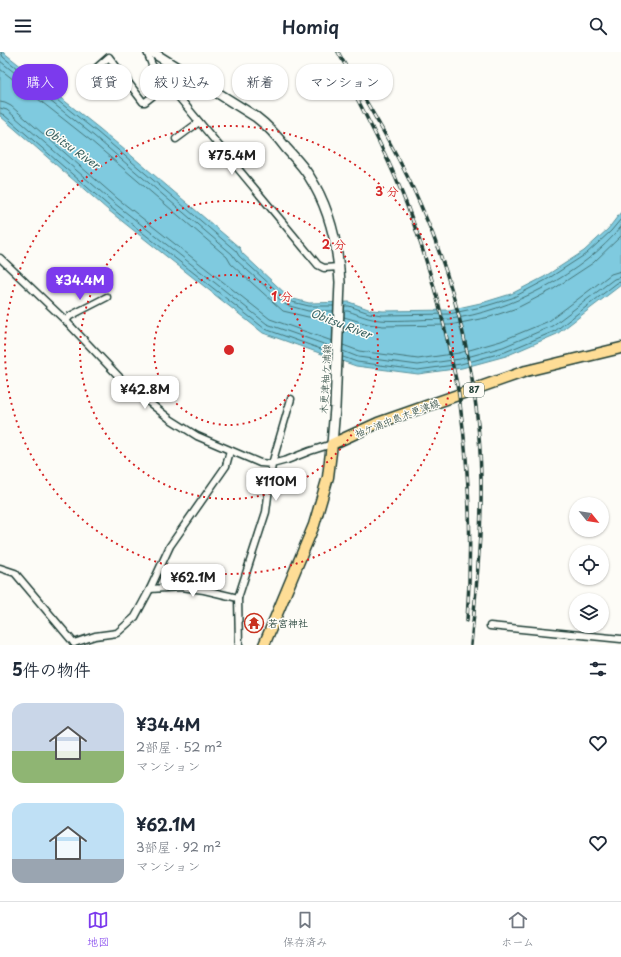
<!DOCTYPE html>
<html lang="ja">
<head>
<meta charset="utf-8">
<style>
  body { margin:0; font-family:"Playpen Sans","Klee One",sans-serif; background:#f6f6f7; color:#1f2937; height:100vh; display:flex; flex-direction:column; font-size:15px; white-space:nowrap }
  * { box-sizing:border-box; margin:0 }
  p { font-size:13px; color:#747a83 }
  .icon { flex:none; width:22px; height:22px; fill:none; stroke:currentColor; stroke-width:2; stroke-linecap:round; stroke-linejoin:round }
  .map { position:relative; height:593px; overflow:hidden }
  .side { display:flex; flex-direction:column; background:#fff; flex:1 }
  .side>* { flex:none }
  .banner { position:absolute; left:12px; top:12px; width:400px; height:36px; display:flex; gap:8px }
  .needle { width:26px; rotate:120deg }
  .controls { position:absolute; left:569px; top:445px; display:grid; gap:8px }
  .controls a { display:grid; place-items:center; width:40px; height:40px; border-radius:50%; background:#fff; box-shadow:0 1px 3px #0004; font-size:20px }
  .price { position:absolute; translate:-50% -34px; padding:0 9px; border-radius:8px; background:#fff; color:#222; font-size:13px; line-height:26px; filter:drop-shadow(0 1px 2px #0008) }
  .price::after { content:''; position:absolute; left:50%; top:24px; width:12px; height:9px; margin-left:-6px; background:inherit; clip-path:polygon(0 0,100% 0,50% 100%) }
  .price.selected { background:#7c3aed; color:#fff }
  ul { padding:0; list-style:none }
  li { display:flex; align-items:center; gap:12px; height:100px; padding:0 12px }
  li span { display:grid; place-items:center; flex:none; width:112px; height:80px; border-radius:12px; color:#555 }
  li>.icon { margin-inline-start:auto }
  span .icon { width:48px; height:48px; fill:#fffc; stroke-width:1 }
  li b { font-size:17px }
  h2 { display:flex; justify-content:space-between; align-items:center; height:48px; padding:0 12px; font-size:17px }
  .tag { padding:0 14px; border-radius:16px; background:#fff; box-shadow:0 1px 3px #0004; font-size:14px; line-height:36px }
  .tag.selected { background:#7c3aed; color:#fff }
  header { display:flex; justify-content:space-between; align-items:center; height:52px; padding:0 12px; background:#fff; font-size:18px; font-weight:600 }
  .tab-bar { display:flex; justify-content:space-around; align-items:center; height:56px; border-top:1px solid #e0e1e3; background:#fff; font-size:11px; color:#747a83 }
  .tab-bar a { display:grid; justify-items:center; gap:2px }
  .tab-bar .selected { color:#7c3aed }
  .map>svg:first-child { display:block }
</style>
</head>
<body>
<header><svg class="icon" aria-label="menu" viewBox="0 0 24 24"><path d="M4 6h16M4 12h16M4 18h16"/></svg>Homiq<svg class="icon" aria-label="search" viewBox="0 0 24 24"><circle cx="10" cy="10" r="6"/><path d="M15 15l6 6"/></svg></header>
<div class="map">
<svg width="621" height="593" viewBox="0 0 621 593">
  <rect width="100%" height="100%" fill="#fdfcf7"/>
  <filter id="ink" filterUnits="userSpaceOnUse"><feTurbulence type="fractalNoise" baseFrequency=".025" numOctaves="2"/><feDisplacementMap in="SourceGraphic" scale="8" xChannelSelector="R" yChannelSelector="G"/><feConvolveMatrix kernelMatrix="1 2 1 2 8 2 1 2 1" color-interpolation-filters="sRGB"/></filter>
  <g filter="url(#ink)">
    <path fill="#7fcadf" stroke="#59929b" d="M 0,0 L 3,0 L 100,77 L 240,196 L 242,201 L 290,246 L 309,251 L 349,250 L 371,258 L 383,259 L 449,258 L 485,250 L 511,242 L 544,225 L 584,199 L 608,177 L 621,160 L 621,233 L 557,282 L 506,304 L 462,316 L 418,322 L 356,314 L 263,281 L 108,158 L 0,64 Z"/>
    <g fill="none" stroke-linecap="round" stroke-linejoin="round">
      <g stroke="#457578" stroke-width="1">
        <path d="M 1,0 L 3,5 L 97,80 L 236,199 L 239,204 L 288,249 L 309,254 L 334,254"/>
        <path d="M 0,9 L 94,84 L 232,202 L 236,208 L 286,253 L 308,259 L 333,259"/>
        <path d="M 0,17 L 90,88 L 227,205 L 231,212 L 283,259 L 308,265 L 333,265"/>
        <path d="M 0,50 L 5,51 L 11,54 L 118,147 L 270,267 L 332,289"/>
        <path d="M 0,56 L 7,58 L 114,151 L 267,272 L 332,295"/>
        <path d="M 0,61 L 4,63 L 110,155 L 265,277 L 332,301"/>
        <path d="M 345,254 L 349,254 L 369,261 L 382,263 L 449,262 L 486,254 L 512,246 L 546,228 L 586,202 L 611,179 L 621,167"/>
        <path d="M 344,259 L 348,259 C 354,261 361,264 368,266 C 383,270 401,268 416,268 C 428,267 439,268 450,267 C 509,260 584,221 621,175"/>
        <path d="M 344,265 L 368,272 L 383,274 L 450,273 L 490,265 L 517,256 L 552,238 L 593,211 L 621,184"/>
        <path d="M 343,293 L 359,299 L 418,307 L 459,301 L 501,289 L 549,269 L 611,222 L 621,219"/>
        <path d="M 343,299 L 358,305 L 418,313 L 460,307 L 503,295 L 552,274 L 614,227 L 621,225"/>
        <path d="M 343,305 L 357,310 L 418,318 L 461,312 L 505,300 L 555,279 L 617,231 L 621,230"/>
      </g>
      <g stroke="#1f3d34" stroke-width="9">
        <g id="minor">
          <path d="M 147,0 L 152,13 L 318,213 L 324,216 L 339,215"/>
          <path d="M 93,19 L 109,5 L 143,50 L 145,50 L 168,32"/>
          <path d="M 176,87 L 199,70"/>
          <path d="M 0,206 L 66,269 L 126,332 L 170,367 L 197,384 L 260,411 L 272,412 L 287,408 L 310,399 L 332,392"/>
          <path d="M 66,269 L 70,264 L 107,245"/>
          <path d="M 0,516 L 15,521 L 74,591"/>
          <path d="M 150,537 L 181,535 L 204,538 L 238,546"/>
          <path d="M 490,574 L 621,587"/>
          <path d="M 74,591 L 95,584 L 117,581 L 135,565 L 150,537 L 170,494 L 226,414 L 230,399"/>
          <path d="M 239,593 L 238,546 L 266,460 L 272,412 L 291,347"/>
        </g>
      </g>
      <g stroke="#1f3d34" stroke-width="12">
        <path id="secondary" d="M 152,0 L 256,65 C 268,74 277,84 286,96 C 294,105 303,114 309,124 C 329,155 338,194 340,230 L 335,356 L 332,392"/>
      </g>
      <g stroke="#1f3d34" stroke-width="13">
        <path id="primary" d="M 264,593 L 314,473 L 328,425 L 332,392 L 378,371 L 526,319 L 621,296"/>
      </g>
      <use href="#minor" stroke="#fdfcf7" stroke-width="6"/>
      <use href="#secondary" stroke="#fdfcf7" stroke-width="9"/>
      <use href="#primary" stroke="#fedd96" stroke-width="10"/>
      <g stroke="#1f3d34" stroke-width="3.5">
        <g id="rail">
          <path d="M 338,0 C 366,51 398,100 421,154 C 458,238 480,336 481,428 C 482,483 476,538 471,593"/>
          <path d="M 346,25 C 367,66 389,107 406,151 C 426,202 441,256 452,310 C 455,324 459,338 460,352 C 470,424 472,497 467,569"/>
        </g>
      </g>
      <use href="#rail" stroke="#fdfcf7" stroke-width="2" stroke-dasharray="6" stroke-linecap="butt"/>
    </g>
  </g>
  <g fill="none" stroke="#d62828" stroke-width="2" stroke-dasharray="2 4">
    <circle cx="229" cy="298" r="75"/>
    <circle cx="229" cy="298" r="149"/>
    <circle cx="229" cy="298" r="224"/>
  </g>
  <defs>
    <g id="temple-ring" transform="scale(1)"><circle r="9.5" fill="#fdfcf7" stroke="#c8321e" stroke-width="1.5"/><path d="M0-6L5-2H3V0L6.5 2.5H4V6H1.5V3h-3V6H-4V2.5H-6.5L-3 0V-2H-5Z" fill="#c8321e"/></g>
  </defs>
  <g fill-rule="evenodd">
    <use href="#temple-ring" x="254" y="571"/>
  </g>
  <g text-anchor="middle" stroke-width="3" stroke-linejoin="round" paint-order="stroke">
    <rect fill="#fdfcf7" stroke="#62766e" stroke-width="1" x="464" y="331" width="20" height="14" rx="3"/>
    <g font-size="9" font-weight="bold" fill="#1f3d34">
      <text x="474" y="341">87</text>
    </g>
    <g font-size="10" fill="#1f3d34" stroke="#fdfcf7">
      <text transform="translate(325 327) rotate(-87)" y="4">木更津袖ケ浦線</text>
      <text transform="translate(397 366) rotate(-21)" y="4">袖ケ浦中島木更津線</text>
    </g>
    <g font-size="10" font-weight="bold" fill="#1f3d34" stroke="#fdfcf7" text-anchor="start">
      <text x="268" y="575">若宮神社</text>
    </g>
    <g font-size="11" font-style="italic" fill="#37605f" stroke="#fdfcf7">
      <text transform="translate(72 96) rotate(35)" y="4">Obitsu River</text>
      <text transform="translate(341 272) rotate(21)" y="4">Obitsu River</text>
    </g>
  </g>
  <circle cx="229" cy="298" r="6" fill="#d62828" stroke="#fdfcf7" stroke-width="2"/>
  <g font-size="12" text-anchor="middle" font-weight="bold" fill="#d62828" stroke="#fdfcf7" stroke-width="3" stroke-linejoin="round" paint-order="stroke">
    <text x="387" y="144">3 分</text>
    <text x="334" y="197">2 分</text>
    <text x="282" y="249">1 分</text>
  </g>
</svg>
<div class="controls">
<a><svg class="needle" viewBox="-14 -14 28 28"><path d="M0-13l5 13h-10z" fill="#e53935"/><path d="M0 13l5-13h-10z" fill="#747a83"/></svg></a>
<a><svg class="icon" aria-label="locate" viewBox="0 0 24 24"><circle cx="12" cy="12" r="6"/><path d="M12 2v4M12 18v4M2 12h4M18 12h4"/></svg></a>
<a><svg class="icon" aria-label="layers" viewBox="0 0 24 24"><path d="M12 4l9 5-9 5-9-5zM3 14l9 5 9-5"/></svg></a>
</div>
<b class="price" style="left:232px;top:124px">¥75.4M</b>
<b class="price selected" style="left:80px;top:249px">¥34.4M</b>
<b class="price" style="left:145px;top:358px">¥42.8M</b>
<b class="price" style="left:276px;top:450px">¥110M</b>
<b class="price" style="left:193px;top:546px">¥62.1M</b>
<div class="banner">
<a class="tag selected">購入</a>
<a class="tag">賃貸</a>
<a class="tag">絞り込み</a>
<a class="tag">新着</a>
<a class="tag">マンション</a>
</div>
</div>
<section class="side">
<h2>5件の物件<svg class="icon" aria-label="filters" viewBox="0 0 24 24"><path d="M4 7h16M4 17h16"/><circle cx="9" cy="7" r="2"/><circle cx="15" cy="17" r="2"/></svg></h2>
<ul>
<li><span style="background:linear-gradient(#c9d6e8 60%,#8fb573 0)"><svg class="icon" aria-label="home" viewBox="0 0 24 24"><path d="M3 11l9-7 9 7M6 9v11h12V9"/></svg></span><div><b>¥34.4M</b><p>2部屋 · 52 m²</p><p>マンション</p></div><svg class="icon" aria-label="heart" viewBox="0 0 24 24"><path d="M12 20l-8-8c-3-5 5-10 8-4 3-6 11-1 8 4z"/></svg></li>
<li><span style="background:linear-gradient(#bfe0f5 70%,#9aa5b1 0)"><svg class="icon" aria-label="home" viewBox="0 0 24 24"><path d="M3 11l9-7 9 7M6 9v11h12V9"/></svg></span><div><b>¥62.1M</b><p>3部屋 · 92 m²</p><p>マンション</p></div><svg class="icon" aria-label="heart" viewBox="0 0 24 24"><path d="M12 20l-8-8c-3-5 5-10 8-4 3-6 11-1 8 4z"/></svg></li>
</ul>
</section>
<nav class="tab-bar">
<a class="selected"><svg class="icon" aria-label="map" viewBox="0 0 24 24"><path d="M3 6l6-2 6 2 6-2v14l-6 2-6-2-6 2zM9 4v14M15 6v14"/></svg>地図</a>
<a><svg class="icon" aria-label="saved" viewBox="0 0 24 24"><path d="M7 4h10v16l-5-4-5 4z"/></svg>保存済み</a>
<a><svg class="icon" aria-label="home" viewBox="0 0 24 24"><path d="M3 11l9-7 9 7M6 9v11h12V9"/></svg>ホーム</a>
</nav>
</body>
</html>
